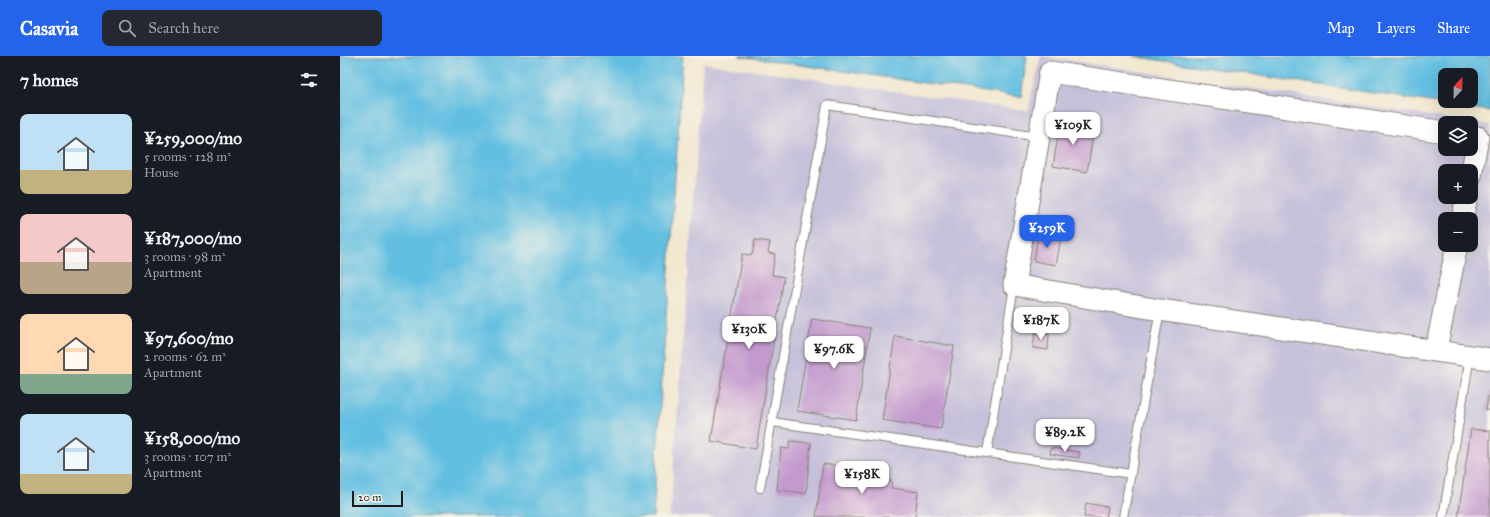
<!DOCTYPE html>
<html lang="en">
<head>
<meta charset="utf-8">
<style>
  body { margin:0; font-family:"IM FELL Great Primer",serif; background:#242831; color:#f1f3f6; height:100vh; display:flex; flex-direction:column; font-size:15px; white-space:nowrap }
  * { box-sizing:border-box; margin:0 }
  p { font-size:13px; color:#9ea1a6 }
  .icon { flex:none; width:22px; height:22px; fill:none; stroke:currentColor; stroke-width:2; stroke-linecap:round; stroke-linejoin:round }
  .map { position:relative; flex:1; overflow:hidden }
  .details { display:flex; flex-direction:column; background:#171b24; width:340px }
  .details>* { flex:none }
  .needle { width:26px; rotate:22deg }
  .fabs { position:absolute; left:1098px; top:12px; display:grid; gap:8px }
  .fabs a { display:grid; place-items:center; width:40px; height:40px; border-radius:8px; background:#171b24; box-shadow:0 4px 16px #0002; font-size:20px }
  .scale { position:absolute; left:12px; bottom:10px; width:51px; box-sizing:border-box; padding-left:4px; border:2px solid #1c1c1c; border-top:0; font-size:11px; line-height:14px; white-space:nowrap; color:#1c1c1c; -webkit-text-stroke:3px #f7f3e8; paint-order:stroke }
  .price { position:absolute; translate:-50% -34px; padding:0 9px; border-radius:8px; background:#fff; color:#222; font-size:13px; line-height:26px; filter:drop-shadow(0 1px 2px #0008) }
  .price::after { content:''; position:absolute; left:50%; top:24px; width:12px; height:9px; margin-left:-6px; background:inherit; clip-path:polygon(0 0,100% 0,50% 100%) }
  .price.selected { background:#2563eb; color:#fff }
  ul { padding:0; list-style:none }
  li { display:flex; align-items:center; gap:12px; height:100px; padding:0 20px }
  li span { display:grid; place-items:center; flex:none; width:112px; height:80px; border-radius:8px; color:#555 }
  li>.icon { margin-inline-start:auto }
  span .icon { width:48px; height:48px; fill:#fffc; stroke-width:1 }
  li b { font-size:17px }
  h2 { display:flex; justify-content:space-between; align-items:center; height:48px; padding:0 20px; font-size:17px }
  header { display:flex; align-items:center; gap:24px; box-sizing:border-box; height:56px; padding:0 20px; background:#2563eb; color:#fff }
  header strong { font-size:19px }
  nav { display:flex; gap:22px; margin-inline-start:auto; font-size:14px }
  .search { width:280px; height:36px; background:#242831; display:flex; align-items:center; gap:10px; box-sizing:border-box; padding:0 14px; border-radius:8px; color:#9ea1a6; font-size:15px }
  main { display:flex; flex:1; min-height:0 }
  .map>svg:first-child { display:block }
</style>
</head>
<body>
<header>
<strong>Casavia</strong>
<div class="search"><svg class="icon" aria-label="search" viewBox="0 0 24 24"><circle cx="10" cy="10" r="6"/><path d="M15 15l6 6"/></svg>Search here</div>
<nav><a>Map</a><a>Layers</a><a>Share</a></nav>
</header>
<main>
<section class="details">
<h2>7 homes<svg class="icon" aria-label="filters" viewBox="0 0 24 24"><path d="M4 7h16M4 17h16"/><circle cx="9" cy="7" r="2"/><circle cx="15" cy="17" r="2"/></svg></h2>
<ul>
<li><span style="background:linear-gradient(#bfe0f5 70%,#c2b280 0)"><svg class="icon" aria-label="home" viewBox="0 0 24 24"><path d="M3 11l9-7 9 7M6 9v11h12V9"/></svg></span><div><b>¥259,000/mo</b><p>5 rooms · 128 m²</p><p>House</p></div></li>
<li><span style="background:linear-gradient(#f6c9c9 60%,#b9a48a 0)"><svg class="icon" aria-label="home" viewBox="0 0 24 24"><path d="M3 11l9-7 9 7M6 9v11h12V9"/></svg></span><div><b>¥187,000/mo</b><p>3 rooms · 98 m²</p><p>Apartment</p></div></li>
<li><span style="background:linear-gradient(#ffd9b3 75%,#7fa58c 0)"><svg class="icon" aria-label="home" viewBox="0 0 24 24"><path d="M3 11l9-7 9 7M6 9v11h12V9"/></svg></span><div><b>¥97,600/mo</b><p>2 rooms · 62 m²</p><p>Apartment</p></div></li>
<li><span style="background:linear-gradient(#bfe0f5 75%,#c2b280 0)"><svg class="icon" aria-label="home" viewBox="0 0 24 24"><path d="M3 11l9-7 9 7M6 9v11h12V9"/></svg></span><div><b>¥158,000/mo</b><p>3 rooms · 107 m²</p><p>Apartment</p></div></li>
</ul>
</section>
<div class="map">
<svg width="1150" height="461" viewBox="0 0 1150 461">
  <rect width="100%" height="100%" fill="#f7f3e8"/>
  <filter id="ink" filterUnits="userSpaceOnUse"><feTurbulence type="fractalNoise" baseFrequency=".025" numOctaves="2"/><feDisplacementMap in="SourceGraphic" scale="8" xChannelSelector="R" yChannelSelector="G"/><feConvolveMatrix kernelMatrix="1 2 1 2 8 2 1 2 1" color-interpolation-filters="sRGB"/></filter>
  <filter id="wash" filterUnits="userSpaceOnUse"><feTurbulence type="fractalNoise" baseFrequency=".012" numOctaves="4" result="noise"/><feDisplacementMap in="SourceGraphic" scale="16" xChannelSelector="R" yChannelSelector="G"/><feGaussianBlur stdDeviation="0.9" result="paint"/><feColorMatrix in="noise" values="0 0 0 0 0 0 0 0 0 0 0 0 0 0 0 0 0 1.4 0 .05"/><feComposite in="paint" operator="in"/></filter>
  <g filter="url(#wash)">
    <rect width="100%" height="100%" fill="#f2e7cf"/>
    <path fill="#c6c0da" fill-rule="evenodd" d="M 701,0 L 1150,69 L 1150,461 L 330,461 L 363,7 L 688,55 ZM 1105,67 L 1131,67 L 1131,93 L 1105,93 ZM 1105,115 L 1131,115 L 1131,141 L 1105,141 ZM 1105,163 L 1131,163 L 1131,189 L 1105,189 Z"/>
    <g fill="#63bfe1" stroke="#406e7e" fill-rule="evenodd">
      <path d="M 0,0 L 343,0 L 313,461 L 0,461 Z"/>
      <path d="M 399,0 L 687,0 L 681,41 Z"/>
      <path d="M 792,0 L 1150,0 L 1150,55 ZM 1105,19 L 1131,19 L 1131,45 L 1105,45 Z"/>
    </g>
    <g id="blocks">
      <g fill="#c39ace">
        <path d="M 721,62 L 739,65 L 738,72 L 754,74 L 747,116 L 713,110 Z"/>
        <path d="M 698,178 L 721,182 L 716,209 L 694,205 Z"/>
        <path d="M 415,184 L 430,186 L 428,197 L 435,198 L 432,219 L 444,221 L 416,393 L 371,385 L 402,198 L 412,199 Z"/>
        <path d="M 472,263 L 530,272 L 516,364 L 457,355 Z"/>
        <path d="M 695,277 L 709,278 L 708,294 L 693,292 Z"/>
        <path d="M 555,280 L 614,290 L 601,373 L 542,364 Z"/>
        <path d="M 1149,336 L 1150,336 L 1150,354 L 1146,354 Z"/>
        <path d="M 1131,373 L 1150,375 L 1150,461 L 1118,461 Z"/>
        <path d="M 450,385 L 471,387 L 466,437 L 437,434 L 441,392 L 449,393 Z"/>
        <path d="M 711,392 L 740,396 L 739,402 L 710,398 Z"/>
        <path d="M 483,408 L 536,415 L 535,423 L 552,425 L 551,432 L 578,436 L 575,461 L 476,461 Z"/>
        <path d="M 746,447 L 768,451 L 766,461 L 744,461 Z"/>
      </g>
    </g>
  </g>
  <g filter="url(#ink)">
    <use href="#blocks" fill-opacity="0" stroke="#878276" stroke-width="1"/>
    <g fill="none" stroke-linecap="round" stroke-linejoin="round">
      <g stroke="#878276" stroke-width="10">
        <g id="service">
          <path d="M 674,230 L 647,397 L 791,418"/>
          <path d="M 432,366 L 647,397"/>
          <path d="M 420,432 L 487,49 L 699,81"/>
          <path d="M 783,461 L 820,254"/>
          <path d="M 1103,461 L 1130,300"/>
        </g>
      </g>
      <g stroke="#878276" stroke-width="23">
        <g id="tertiary">
          <path d="M 1105,76 L 710,16 L 674,229 L 820,254 L 1150,303"/>
          <path d="M 1131,120 L 1138,81"/>
          <path d="M 1122,163 L 1127,141"/>
          <path d="M 1096,294 L 1117,189"/>
        </g>
      </g>
      <use href="#service" stroke="#fff" stroke-width="8"/>
      <use href="#tertiary" stroke="#fff" stroke-width="21"/>
    </g>
  </g>
</svg>
<div class="fabs">
<a><svg class="needle" viewBox="-14 -14 28 28"><path d="M0-13l5 13h-10z" fill="#e53935"/><path d="M0 13l5-13h-10z" fill="#9ea1a6"/></svg></a>
<a><svg class="icon" aria-label="layers" viewBox="0 0 24 24"><path d="M12 4l9 5-9 5-9-5zM3 14l9 5 9-5"/></svg></a>
<a>+</a>
<a>−</a>
</div>
<div class="scale">20 m</div>
<b class="price" style="left:733px;top:90px">¥109K</b>
<b class="price selected" style="left:707px;top:193px">¥259K</b>
<b class="price" style="left:701px;top:285px">¥187K</b>
<b class="price" style="left:409px;top:294px">¥130K</b>
<b class="price" style="left:494px;top:314px">¥97.6K</b>
<b class="price" style="left:725px;top:397px">¥89.2K</b>
<b class="price" style="left:522px;top:439px">¥158K</b>
</div>
</main>
</body>
</html>
